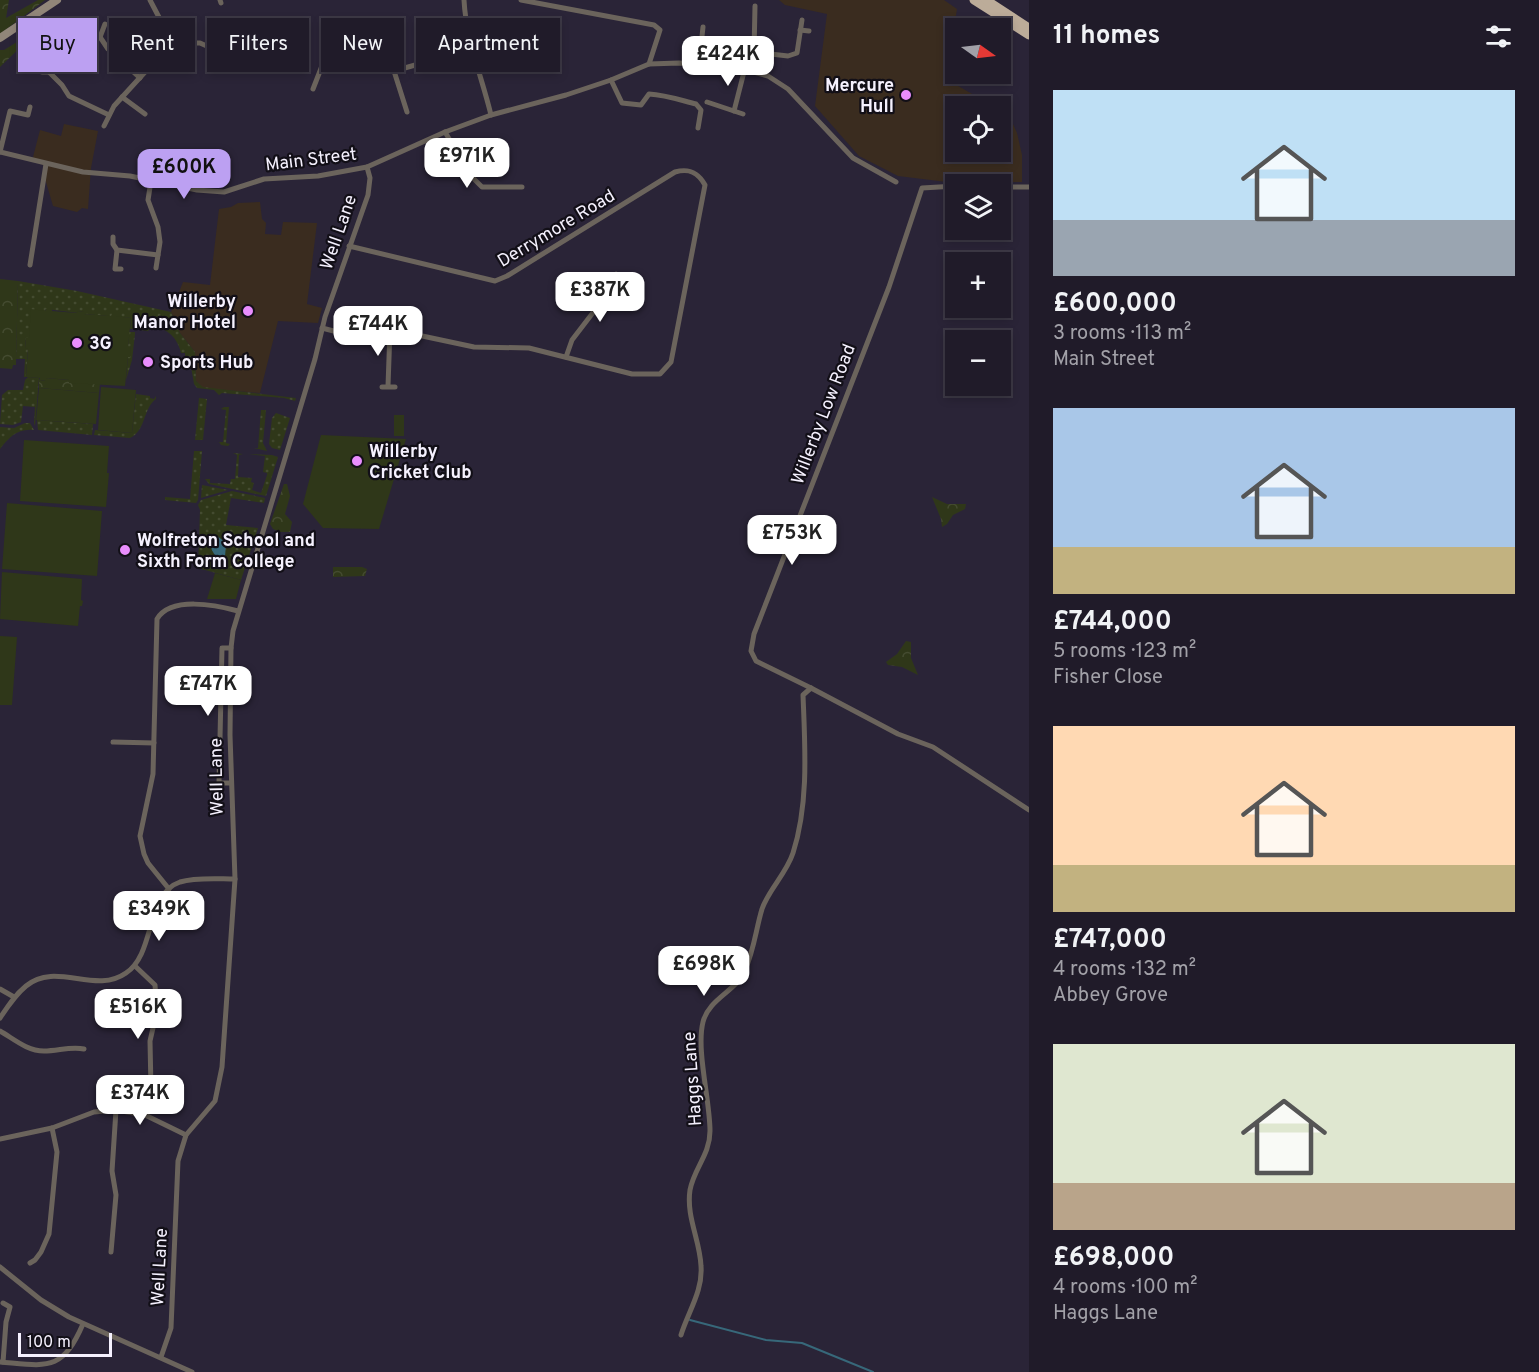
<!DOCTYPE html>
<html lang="en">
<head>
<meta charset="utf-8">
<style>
  body { margin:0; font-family:Overpass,sans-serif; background:#2d2835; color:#f1f3f6; height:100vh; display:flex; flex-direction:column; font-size:22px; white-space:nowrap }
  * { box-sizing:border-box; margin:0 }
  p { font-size:20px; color:#a2a1a8 }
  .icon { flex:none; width:33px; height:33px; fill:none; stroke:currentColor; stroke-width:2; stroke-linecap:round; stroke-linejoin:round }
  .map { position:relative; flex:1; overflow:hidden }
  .side { display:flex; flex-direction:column; background:#201b29; width:510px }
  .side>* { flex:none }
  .guide { position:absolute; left:18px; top:18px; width:570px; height:54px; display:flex; gap:12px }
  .needle { width:39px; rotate:104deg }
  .tools { position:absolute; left:945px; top:18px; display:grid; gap:12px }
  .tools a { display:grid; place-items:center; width:66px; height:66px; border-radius:0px; background:#201b29; box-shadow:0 3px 9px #0003,0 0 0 2px #3d3946; font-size:30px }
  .scale { position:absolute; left:18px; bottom:15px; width:94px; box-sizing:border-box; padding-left:6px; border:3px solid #f5f1fe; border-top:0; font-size:16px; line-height:21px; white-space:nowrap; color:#f5f1fe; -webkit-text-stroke:4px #120f17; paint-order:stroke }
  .price { position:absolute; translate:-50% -51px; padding:0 14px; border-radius:12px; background:#fff; color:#222; font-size:20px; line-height:39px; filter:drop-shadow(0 2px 3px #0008) }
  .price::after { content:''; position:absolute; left:50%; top:36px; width:18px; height:14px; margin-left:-9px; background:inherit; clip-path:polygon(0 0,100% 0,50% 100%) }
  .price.active { background:#bca0f2; color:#111 }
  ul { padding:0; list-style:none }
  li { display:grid; align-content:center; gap:12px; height:318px; padding:0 24px }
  li span { display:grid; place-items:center; height:186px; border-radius:0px; color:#555 }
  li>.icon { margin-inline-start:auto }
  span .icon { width:108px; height:108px; fill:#fffc; stroke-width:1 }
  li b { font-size:26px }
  h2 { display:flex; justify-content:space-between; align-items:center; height:72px; padding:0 24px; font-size:26px }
  .pill { padding:0 21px; border-radius:0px; background:#201b29; box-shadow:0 3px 9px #0003,0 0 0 2px #3d3946; font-size:21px; line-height:54px }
  .pill.active { background:#bca0f2; color:#111 }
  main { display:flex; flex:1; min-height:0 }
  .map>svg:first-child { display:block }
</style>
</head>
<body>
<main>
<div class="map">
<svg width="1029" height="1372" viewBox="0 0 1029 1372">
  <defs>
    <pattern id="grass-dots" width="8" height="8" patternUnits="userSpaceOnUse" patternTransform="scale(1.5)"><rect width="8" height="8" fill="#2f3719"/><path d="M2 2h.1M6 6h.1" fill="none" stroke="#444b30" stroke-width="1.8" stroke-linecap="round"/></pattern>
    <pattern id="forest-crowns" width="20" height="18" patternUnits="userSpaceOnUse" patternTransform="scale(1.5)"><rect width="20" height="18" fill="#2f3719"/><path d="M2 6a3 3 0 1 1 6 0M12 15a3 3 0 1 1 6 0" fill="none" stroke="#444b30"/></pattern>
  </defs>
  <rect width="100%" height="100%" fill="#2a2437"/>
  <g fill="#3a2c1f">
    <path d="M 779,0 L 944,0 L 957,9 L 946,79 L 993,106 L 956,106 L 956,152 L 1000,152 L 1001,112 L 1013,124 L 1017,133 L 1022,155 L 1022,182 L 955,183 L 898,176 L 859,156 L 815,106 L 827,14 L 785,5 Z"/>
    <path d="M 64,124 L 98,131 L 91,168 L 88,209 L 82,208 L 77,212 L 53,206 L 46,182 L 44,166 L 33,157 L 40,130 L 61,136 Z"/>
    <path d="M 260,202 L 262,219 L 266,223 L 265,234 L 281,235 L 283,222 L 317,223 L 307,304 L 322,308 L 318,323 L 278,321 L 260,393 L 203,388 L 196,381 L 195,352 L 180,333 L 171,312 L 183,282 L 210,285 L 219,209 L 231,207 L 238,203 Z"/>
  </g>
  <g fill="url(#grass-dots)">
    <path d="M 18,281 L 77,291 L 171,312 L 180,333 L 195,352 L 196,381 L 203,387 L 296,398 L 295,401 L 284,398 L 222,393 L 219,395 L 214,390 L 197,388 L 194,384 L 190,361 L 185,358 L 185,353 L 181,353 C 178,339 168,328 152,326 L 148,331 L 140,330 L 141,321 L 134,320 L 133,329 L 130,329 L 131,318 L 84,314 L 83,312 L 78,311 L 78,313 L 46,309 L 29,338 L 26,338 L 25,348 L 28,348 L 26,377 L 24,377 L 25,359 L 16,359 Z"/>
    <path d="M 129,332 L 135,332 L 135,334 L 132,360 L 126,380 L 128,356 L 131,347 L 128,347 Z"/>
    <path d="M 28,377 L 39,378 L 35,426 L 34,423 L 35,407 L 23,406 L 21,422 L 13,425 L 0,424 L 2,395 L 8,390 L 23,390 L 25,380 Z"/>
    <path d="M 136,394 L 150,396 L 150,398 L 154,399 L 156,396 L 156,399 C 143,408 146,431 130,438 L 94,435 L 95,430 L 132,433 Z"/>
    <path d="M 199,398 L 207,399 L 203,440 L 195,440 Z"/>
    <path d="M 224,407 L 229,407 L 226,443 L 230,444 L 228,446 L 221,445 L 219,442 L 223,442 L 226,410 L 221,409 Z"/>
    <path d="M 261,410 L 266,410 L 263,443 L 267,451 L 254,448 L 258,448 Z"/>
    <path d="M 276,413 L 290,418 L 280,450 L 272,448 L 269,444 L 272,418 Z"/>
    <path d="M 37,420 L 93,424 L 92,435 L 38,430 Z"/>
    <path d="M 25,423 L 30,423 L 34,430 C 18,428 9,437 0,449 L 0,427 L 14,428 Z"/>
    <path d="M 194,451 L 202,451 L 198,500 L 196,503 L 165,500 L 165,497 L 190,499 Z"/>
    <path d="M 233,453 L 243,454 L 239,455 L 238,477 L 252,478 L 251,482 L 254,483 L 252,490 L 261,493 L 267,475 L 267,473 L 263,472 L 265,456 L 249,454 L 272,455 L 278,457 L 266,496 L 209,484 L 205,479 L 210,479 L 210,483 L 230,484 L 231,479 L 235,479 L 237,455 Z"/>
    <path d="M 202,485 L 228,490 L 201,498 Z"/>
    <path d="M 232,491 L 265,498 L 264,503 L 231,498 L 226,525 L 258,528 L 241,580 L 198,568 L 200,510 L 198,505 L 201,500 Z"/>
  </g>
  <g fill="url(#forest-crowns)">
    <path d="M 0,0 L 9,0 L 6,18 L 38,0 L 45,0 L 0,34 Z"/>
    <path d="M 30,34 L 32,36 L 0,67 L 0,50 L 4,50 Z"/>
    <path d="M 0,279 L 18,281 L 16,359 L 16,365 L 13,365 L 12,369 L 0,368 Z"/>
    <path d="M 39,378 L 40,380 L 45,381 L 46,378 L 100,383 L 99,393 L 39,388 Z"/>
    <path d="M 284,484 L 287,484 L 290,496 L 285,514 L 292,522 L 290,532 L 280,532 L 273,529 L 270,524 Z"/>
    <path d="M 932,497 L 947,504 L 966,504 L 965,509 L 953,515 L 947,524 L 942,527 L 941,519 Z"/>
    <path d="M 333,567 L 362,567 L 367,569 L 365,576 L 333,577 Z"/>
    <path d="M 906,641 L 911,642 L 911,658 L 918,675 L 902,667 L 888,665 L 886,662 L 897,654 Z"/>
  </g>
  <g fill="#2f3719">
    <path d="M 31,309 L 45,311 L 46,309 L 52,309 L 52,311 L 77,313 L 78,311 L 84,312 L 84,314 L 111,316 L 112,314 L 116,314 L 116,316 L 131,318 L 128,347 L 131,347 L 130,357 L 128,357 L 125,386 L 69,383 L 69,380 L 46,378 L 46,381 L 40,380 L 40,378 L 26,377 L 28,349 L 25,348 L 26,338 L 29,338 Z"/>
    <path d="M 101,387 L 136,390 L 132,433 L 98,430 Z"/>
    <path d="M 39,388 L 99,393 L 96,424 L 36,420 Z"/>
    <rect x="394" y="415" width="10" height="21"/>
    <path d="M 321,435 L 406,439 L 379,529 L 323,528 L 303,504 Z"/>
    <path d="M 24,440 L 109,446 L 107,473 L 109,473 L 106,507 L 20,501 Z"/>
    <path d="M 7,503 L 102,511 L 97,576 L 2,569 Z"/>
    <path d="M 2,572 L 82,579 L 81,600 L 83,601 L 82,606 L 80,606 L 78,626 L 0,619 Z"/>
    <path d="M 215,573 L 241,580 L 236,599 L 207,599 Z"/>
    <path d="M 0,636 L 17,637 L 12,705 L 0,705 Z"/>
  </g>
  <path fill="#37687a" d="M 216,535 L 226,543 L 225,557 L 222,561 C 213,556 208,546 212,537 Z"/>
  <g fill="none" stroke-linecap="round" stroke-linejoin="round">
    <path stroke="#37687a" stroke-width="2" d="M 690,1320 L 766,1340 L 802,1343 L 873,1372"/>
    <g stroke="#6b645c" stroke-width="5">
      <path d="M 220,0 L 221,3"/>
      <path d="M 464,0 C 466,40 482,77 491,115"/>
      <path d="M 521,0 L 654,25 L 660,30 L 649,64"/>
      <path d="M 800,30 L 809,31"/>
      <path d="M 89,35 L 100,37 L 105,24"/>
      <path d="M 100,37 L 108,49 L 140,78"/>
      <path d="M 164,43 L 200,43 L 245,63"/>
      <path d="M 754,52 L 788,56 L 797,53 L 802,20"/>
      <path d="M 235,59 L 247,32"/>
      <path d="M 699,64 L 703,27"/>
      <path d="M 750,69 L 754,52 L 755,6"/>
      <path d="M 394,71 L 407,112"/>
      <path d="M 42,72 L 49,72 L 51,65"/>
      <path d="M 49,72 L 62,85 L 69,96 L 109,115"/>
      <path d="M 611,80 L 622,103 L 641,105 L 649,94 C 666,95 680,100 696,104 L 701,110 L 698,128"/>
      <path d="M 313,89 L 327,53 L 394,71 L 472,49"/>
      <path d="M 122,97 L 145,114"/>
      <path d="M 707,102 L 743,114"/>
      <path d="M 734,111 L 745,68"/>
      <path d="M 104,126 L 114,106 L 156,60 L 164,43 L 162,23 L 150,0"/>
      <path d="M 445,132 L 472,177 L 482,187 L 522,187"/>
      <path d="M 0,152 L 83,172 L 130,176 L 197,190 L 224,192 L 264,179 L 318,176 L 367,167 L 445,132 L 491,115 L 566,95 L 611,80 L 649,64 L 679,63 L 732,66 L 768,76 L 788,89 L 853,158 L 896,182"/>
      <path d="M 0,152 L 10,111 L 28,115 L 30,107"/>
      <path d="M 151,181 L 148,200 L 158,227 L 160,242 L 156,268"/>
      <path d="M 956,186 L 922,188 L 889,287 L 754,634 L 751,651 L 756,661 L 811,688 L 898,734 L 933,747 L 1029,810"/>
      <path d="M 1000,187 L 1029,187"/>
      <path d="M 113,237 L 113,244 L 117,250 L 158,255"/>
      <path d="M 117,250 L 115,269 L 121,269"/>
      <path d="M 30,265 L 46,164"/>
      <path d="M 616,274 L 618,280 L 624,278"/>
      <path d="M 322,328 L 353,336 L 380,327 L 474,347 L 529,348 L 632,374 L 660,374 L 671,362 L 705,185 C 698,172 689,168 675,172 L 507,276 L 495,281 L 349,246"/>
      <path d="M 566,357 L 572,340 L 618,280"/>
      <path d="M 388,386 L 390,330"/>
      <path d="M 382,387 L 395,387"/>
      <path d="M 113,742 L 154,743"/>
      <path d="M 230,783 L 219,783 L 222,648 L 231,648"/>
      <path d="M 169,889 L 148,863 L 144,854 L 140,836 L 153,774 L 157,619 C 171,596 216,605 238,611"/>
      <path d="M 135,966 L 155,985 L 156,999 L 156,1015 L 150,1041 L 151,1089 L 145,1115"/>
      <path d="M 0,989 L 14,997"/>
      <path d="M 0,1018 C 8,1006 15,995 26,986 C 56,961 95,995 126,973 C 156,953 145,894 180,882 C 196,877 218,879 235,879"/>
      <path d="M 0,1031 C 14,1039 27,1051 44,1051 C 58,1051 71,1046 84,1049"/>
      <path d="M 0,1139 L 52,1128 L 94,1112 L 116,1110 L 145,1115 L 186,1135"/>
      <path d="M 111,1252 L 116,1195 L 112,1171 L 116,1110"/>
      <path d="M 30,1263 L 35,1260 L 41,1252 L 49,1234 L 57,1152 L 52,1128"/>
      <path d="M 0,1267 L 41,1300 L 69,1317 L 192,1372"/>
      <path d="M 3,1303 L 10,1307 L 6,1322 L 3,1362"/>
      <path d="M 681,1335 C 688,1312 703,1291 701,1266 C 700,1240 686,1217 690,1190 C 694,1168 710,1155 710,1131 C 710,1100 696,1050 703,1022 C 709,998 737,991 745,970 C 754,950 756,929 762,909 C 769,889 786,874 793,853 C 809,803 805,747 803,695 L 811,688"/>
      <path d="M 161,1357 L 171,1328 L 178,1161 L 186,1135 L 215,1101 L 222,1067 L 235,879 L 230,735 L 231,648 L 233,631 L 315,359 L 325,317 L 368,195 L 370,178 L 367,167"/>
      <path d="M 0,1362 C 48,1366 62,1372 83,1324"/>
    </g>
    <path stroke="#918679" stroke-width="8" d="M 0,38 L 57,0"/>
    <g stroke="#bcac99" stroke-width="9">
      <path d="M 974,0 L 1029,35"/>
      <path d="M 986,0 L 1029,28"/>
    </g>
  </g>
  <g fill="#e98dfd" stroke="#120f17" stroke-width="2">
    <circle cx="906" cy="95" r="6"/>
    <circle cx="248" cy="311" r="6"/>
    <circle cx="77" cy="343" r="6"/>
    <circle cx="148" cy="362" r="6"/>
    <circle cx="357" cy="461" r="6"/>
    <circle cx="125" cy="550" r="6"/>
  </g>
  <g text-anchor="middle" stroke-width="4.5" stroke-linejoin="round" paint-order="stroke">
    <g font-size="18" font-weight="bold" fill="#f5f1fe" stroke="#120f17" text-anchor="start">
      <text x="894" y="91" text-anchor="end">Mercure<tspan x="894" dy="21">Hull</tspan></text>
      <text x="236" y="307" text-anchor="end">Willerby<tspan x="236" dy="21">Manor Hotel</tspan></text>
      <text x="89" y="349">3G</text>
      <text x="160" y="368">Sports Hub</text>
      <text x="369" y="457">Willerby<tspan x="369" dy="21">Cricket Club</tspan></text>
      <text x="137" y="546">Wolfreton School and<tspan x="137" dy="21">Sixth Form College</tspan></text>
    </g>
    <g font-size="18" fill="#f5f1fe" stroke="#120f17">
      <text transform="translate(311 159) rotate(-7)" y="6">Main Street</text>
      <text transform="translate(556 228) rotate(-31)" y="6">Derrymore Road</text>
      <text transform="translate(338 232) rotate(-71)" y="6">Well Lane</text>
      <text transform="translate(823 414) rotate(-69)" y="6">Willerby Low Road</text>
      <text transform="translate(216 777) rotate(-91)" y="6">Well Lane</text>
      <text transform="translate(692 1079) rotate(-94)" y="6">Haggs Lane</text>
      <text transform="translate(159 1267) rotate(-87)" y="6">Well Lane</text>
    </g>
  </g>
</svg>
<div class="tools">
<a><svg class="needle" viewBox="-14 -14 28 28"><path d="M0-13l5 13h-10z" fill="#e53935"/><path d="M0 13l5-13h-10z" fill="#a2a1a8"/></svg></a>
<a><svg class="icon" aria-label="locate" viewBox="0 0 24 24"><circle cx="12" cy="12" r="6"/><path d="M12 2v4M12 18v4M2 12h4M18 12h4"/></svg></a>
<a><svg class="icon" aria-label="layers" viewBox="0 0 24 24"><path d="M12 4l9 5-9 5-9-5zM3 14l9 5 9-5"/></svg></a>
<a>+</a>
<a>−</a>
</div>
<div class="scale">100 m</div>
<b class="price" style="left:728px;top:87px">£424K</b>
<b class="price" style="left:467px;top:189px">£971K</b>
<b class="price active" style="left:184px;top:200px">£600K</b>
<b class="price" style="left:600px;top:323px">£387K</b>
<b class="price" style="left:378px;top:357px">£744K</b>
<b class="price" style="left:792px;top:566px">£753K</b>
<b class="price" style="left:208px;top:717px">£747K</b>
<b class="price" style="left:159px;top:942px">£349K</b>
<b class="price" style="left:704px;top:997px">£698K</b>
<b class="price" style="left:138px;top:1040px">£516K</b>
<b class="price" style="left:140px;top:1126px">£374K</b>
<div class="guide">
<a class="pill active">Buy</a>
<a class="pill">Rent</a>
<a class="pill">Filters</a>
<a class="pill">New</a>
<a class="pill">Apartment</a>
</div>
</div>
<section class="side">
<h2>11 homes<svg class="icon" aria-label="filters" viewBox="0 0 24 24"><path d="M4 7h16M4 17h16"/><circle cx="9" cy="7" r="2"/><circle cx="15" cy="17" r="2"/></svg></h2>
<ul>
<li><span style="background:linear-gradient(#bfe0f5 70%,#9aa5b1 0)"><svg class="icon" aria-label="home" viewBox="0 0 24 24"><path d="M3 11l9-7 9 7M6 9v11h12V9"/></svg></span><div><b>£600,000</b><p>3 rooms · 113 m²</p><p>Main Street</p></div></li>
<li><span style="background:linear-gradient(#a9c7e8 75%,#c2b280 0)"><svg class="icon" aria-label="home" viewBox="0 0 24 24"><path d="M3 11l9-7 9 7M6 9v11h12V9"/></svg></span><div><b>£744,000</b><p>5 rooms · 123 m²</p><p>Fisher Close</p></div></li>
<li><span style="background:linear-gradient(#ffd9b3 75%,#c2b280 0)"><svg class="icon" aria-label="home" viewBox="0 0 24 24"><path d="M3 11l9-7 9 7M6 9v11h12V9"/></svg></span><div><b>£747,000</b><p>4 rooms · 132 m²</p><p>Abbey Grove</p></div></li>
<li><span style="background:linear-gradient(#dfe7d0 75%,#b9a48a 0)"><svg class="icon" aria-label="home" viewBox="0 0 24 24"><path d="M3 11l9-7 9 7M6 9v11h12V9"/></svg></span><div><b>£698,000</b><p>4 rooms · 100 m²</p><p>Haggs Lane</p></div></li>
</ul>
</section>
</main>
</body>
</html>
